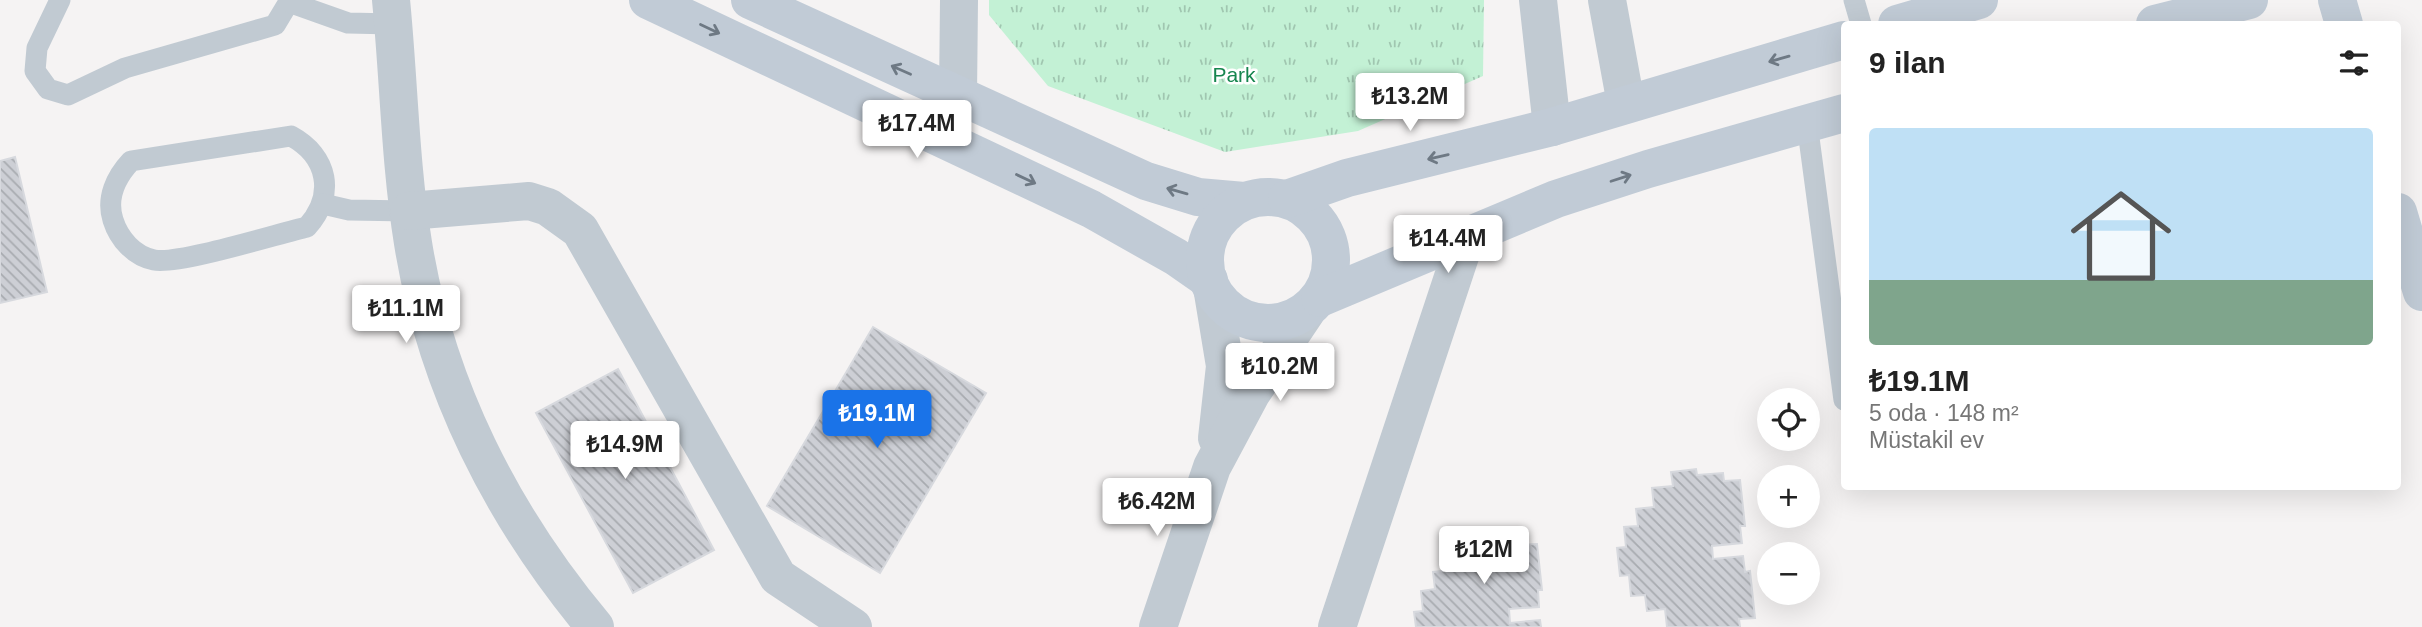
<!DOCTYPE html>
<html lang="tr">
<head>
<meta charset="utf-8">
<style>
  body { margin:0; font-family:Arial,sans-serif; background:#f6f6f6; color:#222; height:100vh; display:flex; flex-direction:column; font-size:26px; white-space:nowrap }
  * { box-sizing:border-box; margin:0 }
  p { font-size:23px; color:#767676 }
  .icon { flex:none; width:38px; height:38px; fill:none; stroke:currentColor; stroke-width:2; stroke-linecap:round; stroke-linejoin:round }
  .map { position:relative; flex:1; overflow:hidden }
  .drawer { position:absolute; left:1841px; top:21px; width:560px; height:469px; display:flex; flex-direction:column; background:#fff; border-radius:7px; box-shadow:0 7px 28px #0002 }
  .drawer>* { flex:none }
  .buttons { position:absolute; left:1757px; top:388px; display:grid; gap:14px }
  .buttons a { display:grid; place-items:center; width:63px; height:63px; border-radius:50%; background:#fff; box-shadow:0 7px 28px #0002; font-size:35px }
  .price { position:absolute; translate:-50% -60px; padding:0 16px; border-radius:7px; background:#fff; color:#222; font-size:23px; line-height:46px; filter:drop-shadow(0 2px 4px #0008) }
  .price::after { content:''; position:absolute; left:50%; top:42px; width:21px; height:16px; margin-left:-10px; background:inherit; clip-path:polygon(0 0,100% 0,50% 100%) }
  .price.on { background:#1a73e8; color:#fff }
  ul { padding:0; list-style:none }
  li { display:grid; align-content:center; gap:14px; height:371px; padding:0 28px }
  li span { display:grid; place-items:center; height:217px; border-radius:7px; color:#555 }
  li>.icon { margin-inline-start:auto }
  span .icon { width:126px; height:126px; fill:#fffc; stroke-width:1 }
  li b { font-size:30px }
  h2 { display:flex; justify-content:space-between; align-items:center; height:84px; padding:0 28px; font-size:30px }
  .map>svg:first-child { display:block }
</style>
</head>
<body>
<div class="map">
<svg width="2422" height="627" viewBox="0 0 2422 627">
  <defs>
    <pattern id="park-tufts" width="24" height="20" patternUnits="userSpaceOnUse" patternTransform="scale(1.75)"><rect width="24" height="20" fill="#c3f1d5"/><path d="M3 7l-1-3M5 7V3M7 7l1-3M15 17l-1-3M17 17v-4M19 17l1-3" fill="none" stroke="#a0c6b0"/></pattern>
    <pattern id="building-back-hatch" width="6" height="6" patternUnits="userSpaceOnUse" patternTransform="scale(1.75)"><rect width="6" height="6" fill="#cdcfd5"/><path d="M-1 5l2 2M0 0l6 6M5-1l2 2" fill="none" stroke="#a8abb0"/></pattern>
  </defs>
  <rect width="100%" height="100%" fill="#f5f3f3"/>
  <path fill="url(#park-tufts)" d="M 989,0 L 1484,0 L 1483,76 L 1358,131 L 1225,152 L 1048,86 L 989,15 Z"/>
  <g fill="url(#building-back-hatch)" stroke="#d7d9de" stroke-width="2">
    <path d="M 15,157 L 47,292 L 0,303 L 0,161 Z"/>
    <path d="M 873,327 L 986,393 L 880,573 L 767,506 Z"/>
    <path d="M 618,369 L 714,550 L 633,593 L 536,413 Z"/>
    <path d="M 1696,469 L 1697,475 L 1723,473 L 1724,481 L 1740,480 L 1745,526 L 1740,526 L 1742,543 L 1712,546 L 1713,559 L 1743,556 L 1745,572 L 1750,571 L 1755,618 L 1739,619 L 1740,627 L 1667,627 L 1665,609 L 1647,611 L 1645,595 L 1631,596 L 1629,575 L 1620,576 L 1617,548 L 1626,547 L 1624,527 L 1638,526 L 1636,509 L 1654,507 L 1652,488 L 1673,486 L 1671,472 Z"/>
    <path d="M 1494,533 L 1494,539 L 1521,537 L 1522,545 L 1537,544 L 1542,590 L 1538,590 L 1539,607 L 1509,609 L 1510,623 L 1540,620 L 1541,627 L 1416,627 L 1414,612 L 1423,611 L 1421,591 L 1435,589 L 1433,572 L 1452,570 L 1450,552 L 1470,550 L 1468,536 Z"/>
  </g>
  <g fill="none" stroke-linecap="round" stroke-linejoin="round">
    <g stroke="#c1cad2" stroke-width="21">
      <path d="M 60,0 L 37,48 L 35,71 L 48,89 L 68,95 L 125,68 L 275,25 L 290,0"/>
      <path d="M 1854,0 L 1861,24"/>
      <path d="M 289,2 L 348,23 L 393,24"/>
      <path d="M 1807,123 L 1844,400"/>
      <path d="M 291,136 C 328,156 336,195 307,227 C 277,234 178,265 154,260 C 134,256 119,239 113,220 C 106,198 116,177 131,161 Z"/>
      <path d="M 323,204 L 349,210 L 409,211"/>
    </g>
    <g stroke="#c1cad2" stroke-width="38">
      <path d="M 391,0 C 399,81 400,163 413,243 C 436,386 502,516 595,627"/>
      <path d="M 1538,0 L 1552,127"/>
      <path d="M 1607,0 L 1626,104"/>
      <path d="M 958,96 L 959,0"/>
      <path d="M 409,211 L 529,201 L 548,207 L 580,230 L 778,577 L 853,627"/>
      <path d="M 1213,293 L 1225,366 L 1217,438"/>
      <path d="M 1158,627 L 1212,467 L 1251,394 L 1306,312"/>
      <path d="M 1337,627 L 1467,235"/>
    </g>
    <g stroke="#c1cbd6" stroke-width="38">
      <path d="M 648,0 L 1091,209 L 1176,257 L 1209,280"/>
      <path d="M 750,0 L 1146,181 L 1198,197 L 1244,201"/>
      <path d="M 2337,0 L 2344,24"/>
      <path d="M 1897,24 L 1979,0"/>
      <path d="M 2155,24 L 2249,0"/>
      <circle cx="1268" cy="260" r="63"/>
      <path d="M 1287,199 L 1347,178 L 1552,127 L 1844,40"/>
      <path d="M 2398,212 L 2422,292"/>
      <path d="M 1320,298 L 1556,199 L 1648,169 L 1844,113"/>
    </g>
  </g>
  <defs><path id="oneway-shaft" d="M-6 0H5M1.5-3L5.5 0L1.5 3" fill="none" stroke-width="1.6" stroke-linecap="round" stroke-linejoin="round" transform="scale(1.75)"/></defs>
  <g stroke="#6e7984">
    <use href="#oneway-shaft" transform="translate(710 29) rotate(25)"/>
    <use href="#oneway-shaft" transform="translate(1779 59) rotate(164)"/>
    <use href="#oneway-shaft" transform="translate(901 70) rotate(-156)"/>
    <use href="#oneway-shaft" transform="translate(1438 157) rotate(167)"/>
    <use href="#oneway-shaft" transform="translate(1621 178) rotate(-18)"/>
    <use href="#oneway-shaft" transform="translate(1026 179) rotate(25)"/>
    <use href="#oneway-shaft" transform="translate(1177 191) rotate(-164)"/>
  </g>
  <g text-anchor="middle" stroke-width="5" stroke-linejoin="round" paint-order="stroke">
    <g font-size="21" fill="#17864f" stroke="#fff">
      <text x="1234" y="82">Park</text>
    </g>
  </g>
</svg>
<div class="buttons">
<a><svg class="icon" aria-label="locate" viewBox="0 0 24 24"><circle cx="12" cy="12" r="6"/><path d="M12 2v4M12 18v4M2 12h4M18 12h4"/></svg></a>
<a>+</a>
<a>−</a>
</div>
<b class="price" style="left:1410px;top:133px">₺13.2M</b>
<b class="price" style="left:917px;top:160px">₺17.4M</b>
<b class="price" style="left:1448px;top:275px">₺14.4M</b>
<b class="price" style="left:406px;top:345px">₺11.1M</b>
<b class="price" style="left:1280px;top:403px">₺10.2M</b>
<b class="price on" style="left:877px;top:450px">₺19.1M</b>
<b class="price" style="left:625px;top:481px">₺14.9M</b>
<b class="price" style="left:1157px;top:538px">₺6.42M</b>
<b class="price" style="left:1484px;top:586px">₺12M</b>
<section class="drawer">
<h2>9 ilan<svg class="icon" aria-label="filters" viewBox="0 0 24 24"><path d="M4 7h16M4 17h16"/><circle cx="9" cy="7" r="2"/><circle cx="15" cy="17" r="2"/></svg></h2>
<ul>
<li><span style="background:linear-gradient(#bfe0f5 70%,#7fa58c 0)"><svg class="icon" aria-label="home" viewBox="0 0 24 24"><path d="M3 11l9-7 9 7M6 9v11h12V9"/></svg></span><div><b>₺19.1M</b><p>5 oda · 148 m²</p><p>Müstakil ev</p></div></li>
</ul>
</section>
</div>
</body>
</html>
